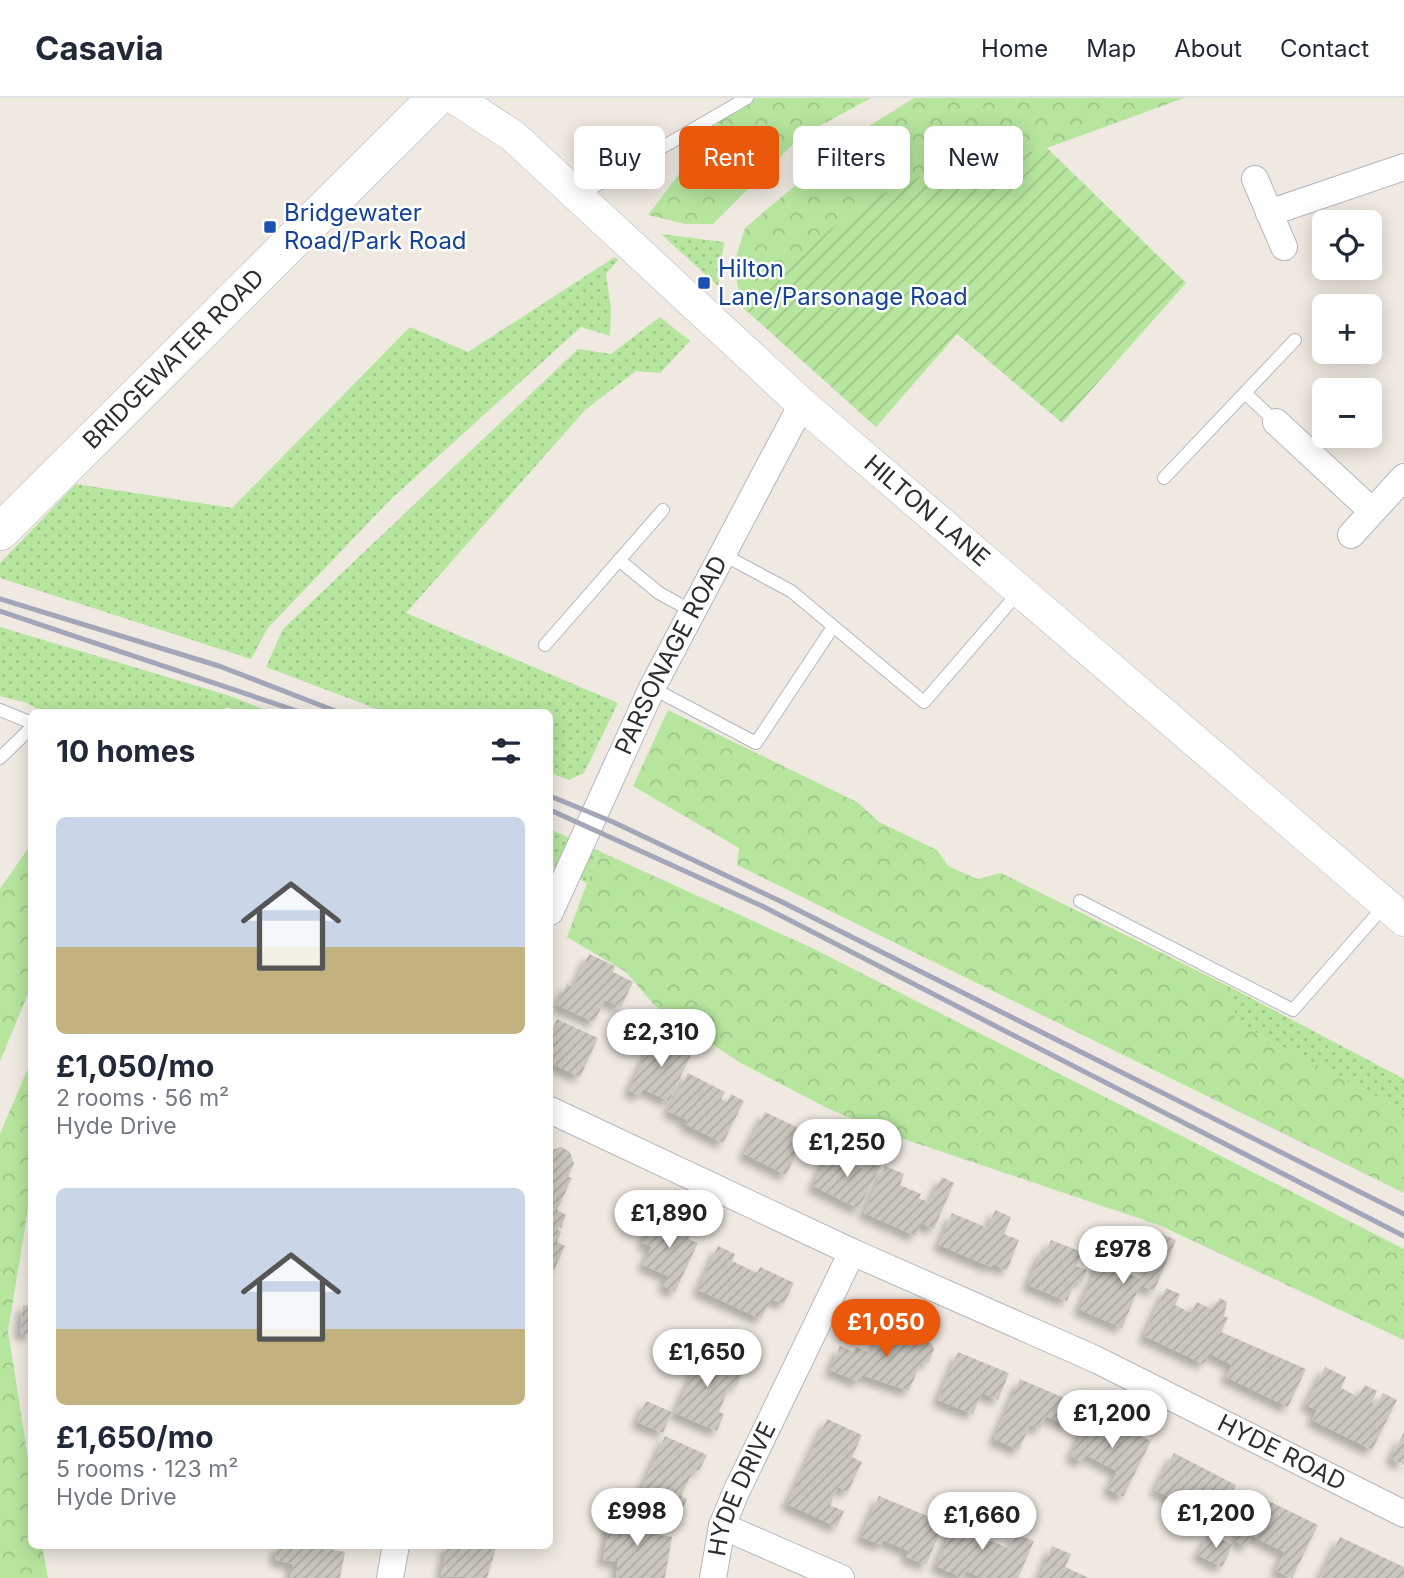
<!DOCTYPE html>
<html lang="en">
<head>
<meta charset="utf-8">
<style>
  body { margin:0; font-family:Inter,sans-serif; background:#f2f2f3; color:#1f2937; height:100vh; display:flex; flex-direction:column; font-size:26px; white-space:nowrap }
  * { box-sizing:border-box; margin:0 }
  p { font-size:23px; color:#747a83 }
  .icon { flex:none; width:38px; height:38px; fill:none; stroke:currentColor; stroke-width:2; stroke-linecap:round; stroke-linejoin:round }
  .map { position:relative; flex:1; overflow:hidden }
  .side { position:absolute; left:28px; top:611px; width:525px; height:840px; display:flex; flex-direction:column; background:#fff; border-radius:10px; box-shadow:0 4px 18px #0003 }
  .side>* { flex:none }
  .banner { position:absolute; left:574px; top:28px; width:665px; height:63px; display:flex; gap:14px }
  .controls { position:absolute; left:1312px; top:112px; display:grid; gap:14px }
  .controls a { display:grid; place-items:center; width:70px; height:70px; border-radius:10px; background:#fff; box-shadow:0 4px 18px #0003; font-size:35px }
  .price { position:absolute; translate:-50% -60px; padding:0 16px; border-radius:24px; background:#fff; color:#222; font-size:23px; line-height:46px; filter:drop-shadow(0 2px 4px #0008) }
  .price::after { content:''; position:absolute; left:50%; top:42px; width:21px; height:16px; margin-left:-10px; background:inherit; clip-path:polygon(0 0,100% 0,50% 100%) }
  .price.selected { background:#ea580c; color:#fff }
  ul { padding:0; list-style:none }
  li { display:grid; align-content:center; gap:14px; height:371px; padding:0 28px }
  li span { display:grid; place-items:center; height:217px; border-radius:10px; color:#555 }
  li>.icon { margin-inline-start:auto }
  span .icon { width:126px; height:126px; fill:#fffc; stroke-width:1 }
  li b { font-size:30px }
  h2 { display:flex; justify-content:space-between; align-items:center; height:84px; padding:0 28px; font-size:30px }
  .chip { padding:0 24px; border-radius:10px; background:#fff; box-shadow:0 4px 18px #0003; font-size:24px; line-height:63px }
  .chip.selected { background:#ea580c; color:#fff }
  header { display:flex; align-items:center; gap:42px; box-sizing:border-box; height:98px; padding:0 35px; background:#fff; border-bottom:2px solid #e0e1e3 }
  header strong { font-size:33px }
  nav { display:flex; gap:38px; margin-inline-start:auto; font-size:24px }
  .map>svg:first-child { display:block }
</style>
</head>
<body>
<header>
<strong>Casavia</strong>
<nav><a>Home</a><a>Map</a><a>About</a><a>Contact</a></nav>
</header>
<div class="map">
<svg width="1404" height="1480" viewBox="0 0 1404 1480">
  <defs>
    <pattern id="grass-dots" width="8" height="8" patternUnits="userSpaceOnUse" patternTransform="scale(1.75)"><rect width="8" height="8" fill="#b6e59e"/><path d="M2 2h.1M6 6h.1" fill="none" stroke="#9dc588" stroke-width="1.8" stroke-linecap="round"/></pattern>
    <pattern id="forest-crowns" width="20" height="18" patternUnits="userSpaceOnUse" patternTransform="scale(1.75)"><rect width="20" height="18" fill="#b6e59e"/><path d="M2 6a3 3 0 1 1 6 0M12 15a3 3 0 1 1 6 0" fill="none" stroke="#9dc588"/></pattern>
    <pattern id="garden-furrows" width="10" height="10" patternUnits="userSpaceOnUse" patternTransform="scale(1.75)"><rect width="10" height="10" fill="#b6e59e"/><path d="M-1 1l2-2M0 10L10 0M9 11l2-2" fill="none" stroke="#9dc588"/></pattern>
    <pattern id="building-hatch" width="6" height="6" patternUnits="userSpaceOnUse" patternTransform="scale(1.75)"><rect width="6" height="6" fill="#cbc7bf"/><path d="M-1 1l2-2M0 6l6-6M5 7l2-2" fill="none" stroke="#afaba4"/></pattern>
    <filter id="shadow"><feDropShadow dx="-6" dy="6" stdDeviation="3.5" flood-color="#0004"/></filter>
  </defs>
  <rect width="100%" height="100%" fill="#efe9e1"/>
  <g fill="url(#grass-dots)">
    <path d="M 661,136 L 724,144 L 718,188 Z"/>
    <path d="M 615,159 L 618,162 L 606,176 L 611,210 L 610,238 L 581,229 L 390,402 L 267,531 L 251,561 L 0,480 L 0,465 L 76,386 L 232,410 L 410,229 L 468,254 Z"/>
    <path d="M 660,219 L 690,243 L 660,275 L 636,273 L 585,312 L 406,515 L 618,605 L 584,675 L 569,682 L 550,675 L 550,614 L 385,614 L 266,569 L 283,531 L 578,251 L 611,256 Z"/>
    <path d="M 0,529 L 227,597 L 271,614 L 240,614 L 226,609 L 222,614 L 42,614 L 27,605 L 0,598 Z"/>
    <path d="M 550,731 L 599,753 L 587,785 L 550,768 Z"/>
    <path d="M 1232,890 L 1404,981 L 1404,1013 L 1236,924 Z"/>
  </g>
  <g fill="url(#forest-crowns)">
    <path d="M 744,0 L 871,0 L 801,38 L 713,126 L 686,126 L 648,117 L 732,6 Z"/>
    <path d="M 914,0 L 1184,0 L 1047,50 L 922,78 L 874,102 L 824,139 L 741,208 L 734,166 L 745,130 L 856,36 Z"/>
    <path d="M 668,612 L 857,704 L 879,724 L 937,752 L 948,768 L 977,781 L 1001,775 L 1232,890 L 1236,924 L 1404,1013 L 1404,1095 L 737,767 L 739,750 L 633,688 Z"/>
    <path d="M 31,746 L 31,889 L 0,963 L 0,791 Z"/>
    <path d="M 599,753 L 810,849 L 1404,1151 L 1404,1242 L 1159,1127 L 889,1036 L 829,1011 L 739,964 L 654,907 L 626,874 L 567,839 Z"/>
    <path d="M 31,963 L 31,1093 L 8,1233 L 31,1379 L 32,1447 L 42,1447 L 48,1480 L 0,1480 L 0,1036 Z"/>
  </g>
  <path fill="url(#garden-furrows)" d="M 1047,50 L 1186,185 L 1062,325 L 957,236 L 876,329 L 741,208 C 796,162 853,103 922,78 C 961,64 1006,59 1047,50 Z"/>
  <g fill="url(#building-hatch)" filter="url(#shadow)">
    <path d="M 589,856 L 615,868 L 613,874 L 633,884 L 621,909 L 605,902 L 594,924 L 557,907 L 567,886 L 573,889 Z"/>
    <path d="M 557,921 L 598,940 L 580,979 L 550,965 L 550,938 Z"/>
    <path d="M 655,937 L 692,955 L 669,1003 L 643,991 L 640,998 L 629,992 Z"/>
    <path d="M 688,975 L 725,994 L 721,1001 L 727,1004 L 731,996 L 744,1003 L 723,1045 L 685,1026 L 687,1022 L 668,1013 Z"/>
    <path d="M 765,1014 L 807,1034 L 786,1077 L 744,1056 Z"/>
    <path d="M 561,1049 L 570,1054 L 574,1066 L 568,1079 L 572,1080 L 557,1112 L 566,1117 L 561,1130 L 550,1125 L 550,1053 Z"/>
    <path d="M 829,1054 L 863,1071 L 869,1059 L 882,1065 L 859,1111 L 813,1088 Z"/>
    <path d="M 885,1068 L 904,1076 L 900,1087 L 921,1096 L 919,1100 L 929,1105 L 942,1079 L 954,1085 L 934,1131 L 921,1125 L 916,1138 L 864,1115 Z"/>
    <path d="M 995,1112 L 1011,1119 L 1004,1136 L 1019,1142 L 1007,1172 L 992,1166 L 991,1169 L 939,1147 L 952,1115 L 988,1130 Z"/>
    <path d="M 656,1115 L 692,1133 L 688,1141 L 698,1145 L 675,1194 L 663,1188 L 668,1178 L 643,1167 L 652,1149 L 642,1145 Z"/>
    <path d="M 550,1128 L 561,1134 L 557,1144 L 565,1148 L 554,1172 L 550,1169 Z"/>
    <path d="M 1162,1136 L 1176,1142 L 1154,1193 L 1140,1187 L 1122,1230 L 1079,1211 L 1100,1163 L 1143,1182 Z"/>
    <path d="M 1051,1142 L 1082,1154 L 1076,1168 L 1087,1172 L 1082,1185 L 1076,1182 L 1067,1203 L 1028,1187 L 1042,1152 L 1046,1154 Z"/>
    <path d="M 718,1148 L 735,1156 L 732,1163 L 757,1175 L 760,1169 L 794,1185 L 784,1206 L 771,1201 L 761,1221 L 698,1192 Z"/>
    <path d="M 1166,1190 L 1180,1196 L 1175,1207 L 1191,1215 L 1197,1204 L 1211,1211 L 1220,1200 L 1227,1204 L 1224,1218 L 1228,1220 L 1221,1234 L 1306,1271 L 1288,1309 L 1226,1279 L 1232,1267 L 1209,1255 L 1204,1266 L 1144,1238 Z"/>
    <path d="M 23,1207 L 32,1208 L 32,1237 L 20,1235 Z"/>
    <path d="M 884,1225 L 932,1246 L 934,1252 L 929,1264 L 920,1266 L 909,1293 L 862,1277 L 859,1284 L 830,1272 L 840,1248 L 853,1254 L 856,1249 L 871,1255 Z"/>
    <path d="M 687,1251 L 701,1257 L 702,1254 L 744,1272 L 736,1289 L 730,1287 L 719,1314 L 724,1316 L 717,1333 L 675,1315 L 695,1270 L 681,1264 Z"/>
    <path d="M 958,1254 L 1009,1275 L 998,1302 L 982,1295 L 973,1316 L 938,1302 Z"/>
    <path d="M 1325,1269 L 1346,1279 L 1341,1290 L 1358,1299 L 1365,1287 L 1377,1293 L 1372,1305 L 1377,1307 L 1383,1295 L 1397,1302 L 1372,1352 L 1312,1322 L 1317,1312 L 1306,1307 Z"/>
    <path d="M 1020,1281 L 1076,1305 L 1066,1327 L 1046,1318 L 1040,1331 L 1030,1327 L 1019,1352 L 994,1341 Z"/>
    <path d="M 646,1303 L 672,1314 L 663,1335 L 637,1324 Z"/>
    <path d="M 1091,1314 L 1151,1343 L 1123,1399 L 1108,1391 L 1117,1373 L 1086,1357 L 1082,1364 L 1071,1358 Z"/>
    <path d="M 827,1321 L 862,1337 L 852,1359 L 862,1364 L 848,1394 L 838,1389 L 830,1407 L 844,1413 L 837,1429 L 787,1406 Z"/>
    <path d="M 1404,1334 L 1404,1367 L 1391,1360 Z"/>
    <path d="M 665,1338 L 707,1357 L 699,1373 L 694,1371 L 681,1398 L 687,1401 L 680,1417 L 638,1399 Z"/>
    <path d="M 1174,1355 L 1236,1387 L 1229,1400 L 1239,1406 L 1230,1424 L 1220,1418 L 1217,1424 L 1155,1392 Z"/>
    <path d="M 1256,1397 L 1318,1427 L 1292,1480 L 1276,1473 L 1284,1454 L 1252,1438 L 1247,1449 L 1234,1442 Z"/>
    <path d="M 879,1398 L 944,1425 L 926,1467 L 906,1459 L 909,1453 L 883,1442 L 881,1447 L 861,1439 Z"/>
    <path d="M 611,1415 L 662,1426 L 660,1437 L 672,1439 L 665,1480 L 616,1480 L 618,1464 L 603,1462 Z"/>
    <path d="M 958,1416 L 987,1426 L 982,1439 L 1010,1451 L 1016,1436 L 1034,1443 L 1018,1480 L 982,1480 L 966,1473 L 963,1480 L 936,1468 Z"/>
    <path d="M 1209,1435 L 1233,1447 L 1222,1469 L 1198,1457 Z"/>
    <path d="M 1340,1439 L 1404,1469 L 1404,1480 L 1320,1480 Z"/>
    <path d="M 278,1447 L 311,1447 L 345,1454 L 340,1480 L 290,1480 L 293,1466 L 275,1462 Z"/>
    <path d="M 447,1447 L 497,1447 L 487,1480 L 441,1478 Z"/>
    <path d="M 1052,1448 L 1071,1456 L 1065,1469 L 1089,1480 L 1039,1480 Z"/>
  </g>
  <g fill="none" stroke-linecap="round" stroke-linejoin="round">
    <g stroke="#b4b7c1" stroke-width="14">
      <g id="service">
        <path d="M 580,97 L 747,0"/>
        <path d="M 1245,295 L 1276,324"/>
        <path d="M 1164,380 L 1295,242"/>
        <path d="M 722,456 L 791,493 L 924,604 L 1019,494"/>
        <path d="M 619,462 L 659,495 L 692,513"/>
        <path d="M 545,547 L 663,412"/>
        <path d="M 652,590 L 756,645 L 833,529"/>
        <path d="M 0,612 L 32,625"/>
        <path d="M 0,660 L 32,629"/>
        <path d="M 1080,803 L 1293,912 L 1386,806"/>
      </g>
    </g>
    <g stroke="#b4b7c1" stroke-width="28">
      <g id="minor">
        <path d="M 1255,81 L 1284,149"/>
        <path d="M 1269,115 L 1404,69"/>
        <path d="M 1276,324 L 1372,413"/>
        <path d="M 1351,437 L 1404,379"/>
        <path id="s1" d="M 550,814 L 652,590 L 802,306"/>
        <path id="s2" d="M 550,1012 L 852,1154 L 1095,1261 L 1404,1416"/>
        <path d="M 722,1428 L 841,1480"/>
        <path d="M 390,1480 L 396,1447"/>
        <path id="s3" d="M 713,1480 L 722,1428 L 736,1394 L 852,1154"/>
      </g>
    </g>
    <g stroke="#b4b7c1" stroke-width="33">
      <g id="tertiary">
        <path id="s4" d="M 455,0 L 513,38 L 802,306 L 1404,822"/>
      </g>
    </g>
    <g stroke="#b4b7c1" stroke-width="38">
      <g id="secondary">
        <path id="s5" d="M 0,434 L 436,0"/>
      </g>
    </g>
    <use href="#service" stroke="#fff" stroke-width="12"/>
    <use href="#minor" stroke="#fff" stroke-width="26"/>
    <use href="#tertiary" stroke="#fff" stroke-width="32"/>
    <use href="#secondary" stroke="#fff" stroke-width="37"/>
    <g stroke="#a3a6b8" stroke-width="5">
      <path d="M 0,501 L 219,568 L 338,614"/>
      <path d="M 0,513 L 300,614"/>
      <path d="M 550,698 L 613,724 L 782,804 L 1404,1116"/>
      <path d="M 550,712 L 762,808 L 1404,1138"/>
    </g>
  </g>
  <g fill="#1a4fb4" stroke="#fff" stroke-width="2.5">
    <rect x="263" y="122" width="14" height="14" rx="3.5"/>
    <rect x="697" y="178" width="14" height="14" rx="3.5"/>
  </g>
  <g text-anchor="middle" stroke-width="5" stroke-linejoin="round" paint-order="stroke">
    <g font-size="24" fill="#164399" stroke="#fff" text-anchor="start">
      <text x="284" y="123">Bridgewater<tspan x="284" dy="28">Road/Park Road</tspan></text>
      <text x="718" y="179">Hilton<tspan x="718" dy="28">Lane/Parsonage Road</tspan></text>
    </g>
    <g font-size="24" fill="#2e2e2e" stroke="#fff">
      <text dy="8" stroke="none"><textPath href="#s5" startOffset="245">BRIDGEWATER ROAD</textPath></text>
      <text dy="8" stroke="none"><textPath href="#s4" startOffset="628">HILTON LANE</textPath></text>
      <text dy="8" stroke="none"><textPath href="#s1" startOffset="284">PARSONAGE ROAD</textPath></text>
      <text dy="8" stroke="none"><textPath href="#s2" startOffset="808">HYDE ROAD</textPath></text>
      <text dy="8" stroke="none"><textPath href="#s3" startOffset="94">HYDE DRIVE</textPath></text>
    </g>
  </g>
</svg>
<div class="controls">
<a><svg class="icon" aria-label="locate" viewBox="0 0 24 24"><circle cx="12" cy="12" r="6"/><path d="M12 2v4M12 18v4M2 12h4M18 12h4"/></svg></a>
<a>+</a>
<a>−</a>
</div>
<b class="price" style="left:661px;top:971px">£2,310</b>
<b class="price" style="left:847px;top:1081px">£1,250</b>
<b class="price" style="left:669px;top:1152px">£1,890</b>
<b class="price" style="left:1123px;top:1188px">£978</b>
<b class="price selected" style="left:886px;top:1261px">£1,050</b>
<b class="price" style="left:707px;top:1291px">£1,650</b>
<b class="price" style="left:1112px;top:1352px">£1,200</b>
<b class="price" style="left:637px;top:1450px">£998</b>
<b class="price" style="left:1216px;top:1452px">£1,200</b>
<b class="price" style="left:982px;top:1454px">£1,660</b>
<div class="banner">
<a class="chip">Buy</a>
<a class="chip selected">Rent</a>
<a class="chip">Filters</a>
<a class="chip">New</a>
</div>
<section class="side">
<h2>10 homes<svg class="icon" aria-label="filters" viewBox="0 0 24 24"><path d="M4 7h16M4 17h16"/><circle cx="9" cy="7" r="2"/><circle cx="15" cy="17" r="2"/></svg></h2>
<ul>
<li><span style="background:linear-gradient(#c9d6e8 60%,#c2b280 0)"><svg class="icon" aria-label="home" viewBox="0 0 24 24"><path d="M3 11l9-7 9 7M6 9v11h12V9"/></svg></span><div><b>£1,050/mo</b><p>2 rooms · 56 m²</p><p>Hyde Drive</p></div></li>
<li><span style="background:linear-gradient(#c9d6e8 65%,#c2b280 0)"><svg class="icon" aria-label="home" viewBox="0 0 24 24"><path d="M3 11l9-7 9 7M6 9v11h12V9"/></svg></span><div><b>£1,650/mo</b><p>5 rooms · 123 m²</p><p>Hyde Drive</p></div></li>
</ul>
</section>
</div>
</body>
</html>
